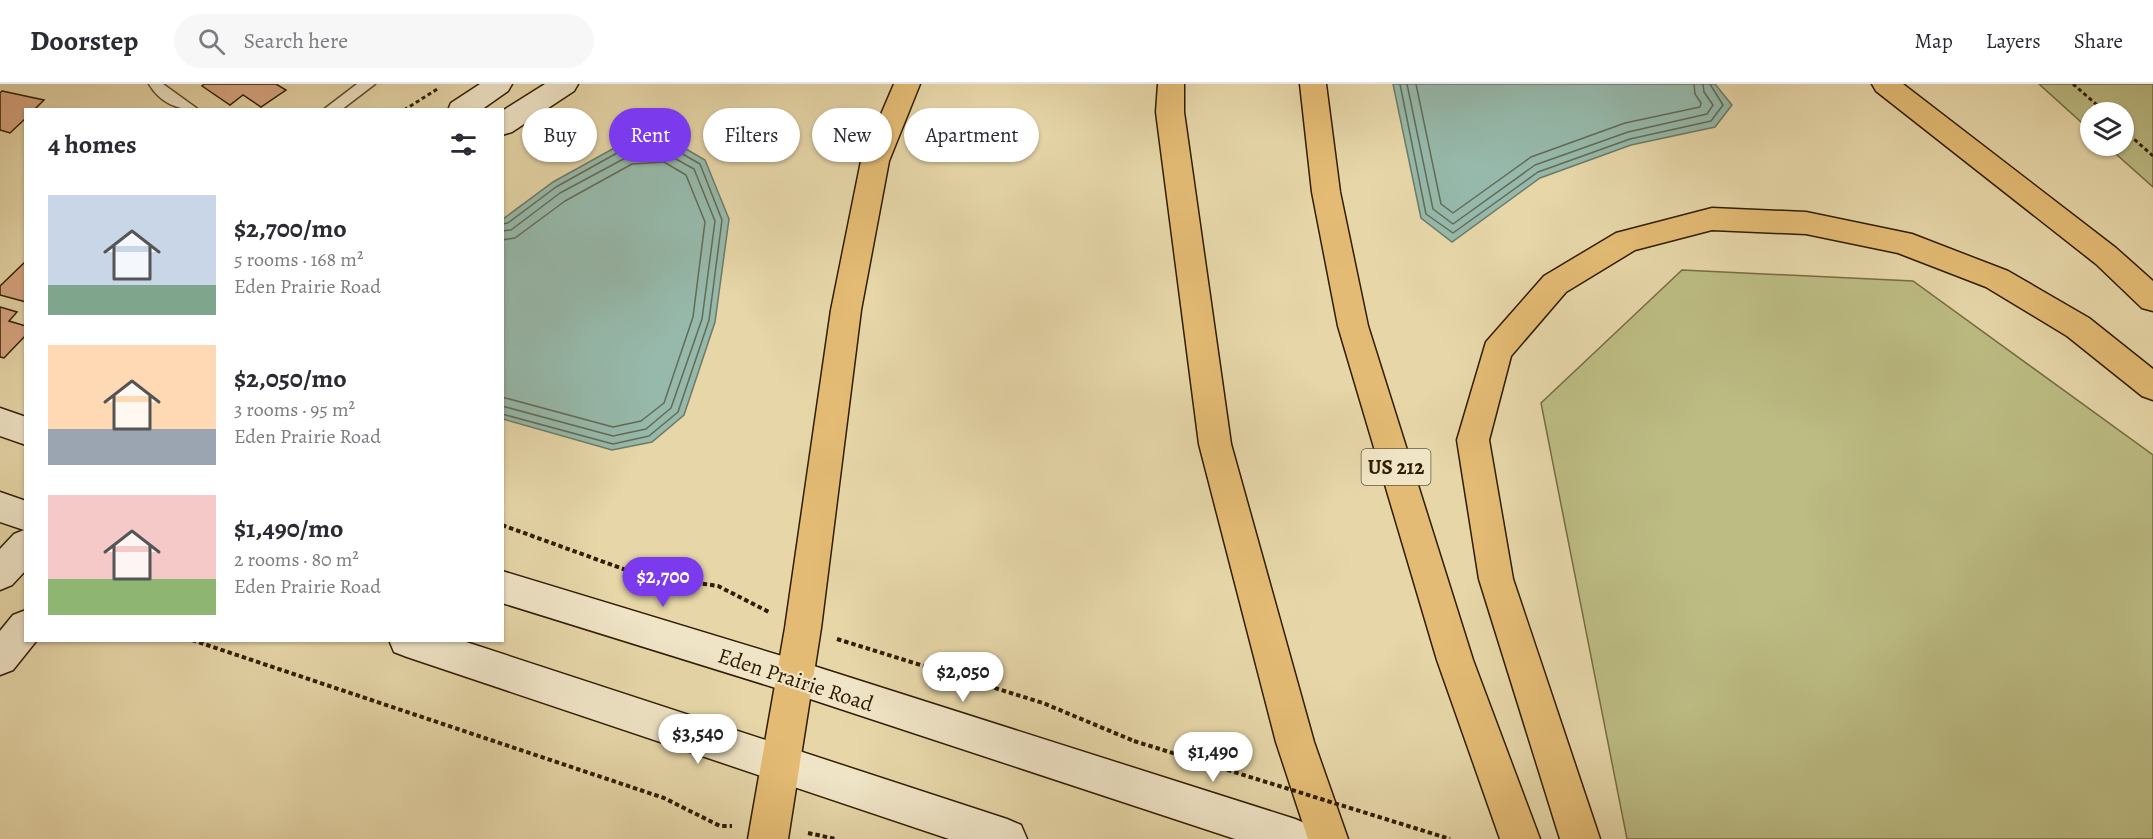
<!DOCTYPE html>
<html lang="en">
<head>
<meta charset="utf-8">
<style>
  body { margin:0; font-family:Alegreya,serif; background:#f7f7f7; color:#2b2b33; height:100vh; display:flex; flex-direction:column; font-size:22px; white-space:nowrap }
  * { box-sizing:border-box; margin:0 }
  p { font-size:20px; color:#7c7c81 }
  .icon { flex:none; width:33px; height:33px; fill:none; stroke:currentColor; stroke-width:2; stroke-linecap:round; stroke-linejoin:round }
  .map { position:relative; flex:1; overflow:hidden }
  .drawer { position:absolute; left:24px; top:24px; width:480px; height:534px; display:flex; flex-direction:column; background:#fff; border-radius:0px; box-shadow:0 2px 4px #0004 }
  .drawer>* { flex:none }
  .guide { position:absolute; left:522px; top:24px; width:570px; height:54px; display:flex; gap:12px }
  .tools { position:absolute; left:2080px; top:18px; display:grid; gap:12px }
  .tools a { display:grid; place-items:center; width:54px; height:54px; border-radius:50%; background:#fff; box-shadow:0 2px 4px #0004; font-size:30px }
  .price { position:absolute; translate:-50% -51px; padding:0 14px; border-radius:21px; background:#fff; color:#222; font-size:20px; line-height:39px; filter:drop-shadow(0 2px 3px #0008) }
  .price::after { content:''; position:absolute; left:50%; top:36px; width:18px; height:14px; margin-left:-9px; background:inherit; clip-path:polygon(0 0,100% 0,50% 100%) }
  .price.on { background:#7c3aed; color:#fff }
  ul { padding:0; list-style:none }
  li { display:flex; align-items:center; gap:18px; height:150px; padding:0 24px }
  li span { display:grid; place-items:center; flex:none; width:168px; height:120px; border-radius:0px; color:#555 }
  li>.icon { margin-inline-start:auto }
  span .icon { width:72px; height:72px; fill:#fffc; stroke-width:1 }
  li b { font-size:26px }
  h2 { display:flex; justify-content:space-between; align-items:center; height:72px; padding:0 24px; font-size:26px }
  .tag { padding:0 21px; border-radius:27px; background:#fff; box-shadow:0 2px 4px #0004; font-size:21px; line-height:54px }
  .tag.on { background:#7c3aed; color:#fff }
  header { display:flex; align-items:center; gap:36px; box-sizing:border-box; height:84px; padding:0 30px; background:#fff; border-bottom:2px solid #e1e1e2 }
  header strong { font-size:28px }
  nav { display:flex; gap:33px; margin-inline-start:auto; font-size:21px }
  .search { width:420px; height:54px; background:#f7f7f7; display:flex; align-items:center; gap:15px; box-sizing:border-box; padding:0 21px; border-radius:33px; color:#7c7c81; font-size:22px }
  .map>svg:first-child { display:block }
</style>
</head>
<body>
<header>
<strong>Doorstep</strong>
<div class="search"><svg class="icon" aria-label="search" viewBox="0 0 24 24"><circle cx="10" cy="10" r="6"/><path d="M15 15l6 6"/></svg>Search here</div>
<nav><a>Map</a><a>Layers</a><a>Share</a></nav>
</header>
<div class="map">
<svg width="2153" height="755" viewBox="0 0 2153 755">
  <rect width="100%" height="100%" fill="#e6d6a8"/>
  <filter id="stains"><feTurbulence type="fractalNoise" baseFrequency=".00333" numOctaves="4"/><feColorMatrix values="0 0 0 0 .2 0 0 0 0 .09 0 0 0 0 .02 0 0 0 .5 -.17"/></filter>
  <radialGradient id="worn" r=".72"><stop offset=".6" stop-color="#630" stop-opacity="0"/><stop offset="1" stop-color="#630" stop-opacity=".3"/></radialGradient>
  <g fill="#bcbc83" stroke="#766c42" stroke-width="1.5">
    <path d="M 2039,0 L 2153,0 L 2153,103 L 2107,62 L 2124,62 L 2124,28 L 2091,28 L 2091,47 Z"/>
    <path d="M 1682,186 L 1913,197 L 2153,371 L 2153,755 L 1627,755 L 1541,319 Z"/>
  </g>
  <g fill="#96b9ab" stroke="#6d7b67" stroke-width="1.5">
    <path d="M 1393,0 L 1715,0 L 1732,21 L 1715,43 L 1631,61 L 1540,94 L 1452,158 L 1421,134 Z"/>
    <path d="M 669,55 L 705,76 L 729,135 L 715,238 L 684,331 L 652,358 L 612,366 L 503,335 L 503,135 L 553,98 L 625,58 Z"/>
  </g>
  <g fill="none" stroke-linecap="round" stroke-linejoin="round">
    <g stroke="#636b56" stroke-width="1.5">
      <path d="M 1400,0 L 1426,130 L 1453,149 L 1538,88 L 1630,55 L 1711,37 L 1723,21 L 1710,0"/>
      <path d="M 1407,0 L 1433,125 L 1453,140 L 1535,81 L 1628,48 L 1707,30 L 1713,21 L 1704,8 L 1703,0"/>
      <path d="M 1416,0 L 1441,120 L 1453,129 L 1531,73 L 1625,39 L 1700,23 L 1701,19 L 1695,10 L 1694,0"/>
      <path d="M 502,140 L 508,139 L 556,103 L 626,64 L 667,61 L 700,80 L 722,136 L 709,236 L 678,328 L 649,352 L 613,360 L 502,330"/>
      <path d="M 502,147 L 511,146 L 560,109 L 629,72 L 665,69 L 694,85 L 715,137 L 702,235 L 671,324 L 646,345 L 613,352 L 502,322"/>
      <path d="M 502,156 L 515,154 L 565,117 L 632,80 L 664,78 L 686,91 L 705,138 L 693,233 L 664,319 L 641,337 L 613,343 L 502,313"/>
    </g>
  </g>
  <g fill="#d8a681" stroke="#301d00" stroke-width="1.5">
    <path d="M 204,0 L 276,0 L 286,6 L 261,23 L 243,11 L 230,21 L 202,2 Z"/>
    <path d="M 2,7 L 44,16 L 34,26 L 26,26 L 26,34 L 10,49 L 0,46 L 0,9 Z"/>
    <path d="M 26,177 L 26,218 L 0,211 L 0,202 Z"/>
    <path d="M 0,223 L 17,228 L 9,237 L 26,242 L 26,251 L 4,274 L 0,273 Z"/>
  </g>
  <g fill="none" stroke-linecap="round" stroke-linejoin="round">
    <g stroke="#5e4b2a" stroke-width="3">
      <g id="lane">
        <path d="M 149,0 L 163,0 L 199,26 C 178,26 160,19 149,0 Z"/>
        <path d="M 357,0 L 375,0 L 341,26 L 323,26 Z"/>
      </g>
    </g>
    <g stroke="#301d00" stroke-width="3">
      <g id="secondary">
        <path d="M 480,0 L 512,0 L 508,7 L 481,26 L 448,26 L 451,19 Z"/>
        <path d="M 545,0 L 578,0 L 574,7 L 512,48 L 502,51 L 502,27 Z"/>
        <path d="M 0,324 L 26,333 L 26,361 L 0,352 Z"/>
        <path d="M 0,408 L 26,417 L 26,486 L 12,501 L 0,506 L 0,465 L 14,450 L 24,446 L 0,438 Z"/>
        <path d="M 502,487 L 795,576 L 1295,735 L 1309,741 L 1315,755 L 1235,755 L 795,610 L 502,519 Z"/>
        <path d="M 26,526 L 26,556 L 37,556 L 13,586 L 0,591 L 0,547 L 13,531 Z"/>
        <path d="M 389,556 L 460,556 L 1007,735 L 1021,741 L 1027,755 L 949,755 L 407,573 L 394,568 Z"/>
      </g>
    </g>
    <g stroke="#301d00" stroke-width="3">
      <g id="highway">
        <path d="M 894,0 L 920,0 L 889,77 L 861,226 L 821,544 L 788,755 L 748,755 L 785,544 L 831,226 L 861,77 Z"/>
        <path d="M 1158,0 L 1184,0 L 1184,28 L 1231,360 L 1314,658 L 1348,755 L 1308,755 L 1276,658 L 1199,360 L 1156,28 Z"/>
        <path d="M 1300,0 L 1326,0 L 1340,108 L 1368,242 L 1473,576 L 1540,755 L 1500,755 L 1437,576 L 1338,242 L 1312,108 Z"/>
        <path d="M 1872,0 L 1903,0 L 2116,164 L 2153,197 L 2153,227 L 2142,224 L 2096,180 L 1876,7 Z"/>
        <path d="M 1712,124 L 1806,128 L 1912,150 L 2008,187 L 2089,234 L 2153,285 L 2153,316 L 2142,312 L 2067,252 L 1986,203 L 1898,169 L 1806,150 L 1712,146 L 1635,166 L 1566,208 L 1511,272 L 1489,356 L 1513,495 L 1600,755 L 1560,755 L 1479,495 L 1457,356 L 1486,258 L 1544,192 L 1616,149 Z"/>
      </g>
    </g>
    <g stroke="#301d00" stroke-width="3" stroke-dasharray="4 3" stroke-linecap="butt">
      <path d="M 2073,0 L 2105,28"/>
      <path d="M 404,26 L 439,4"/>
      <path d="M 2124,46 L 2153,72"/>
    </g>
    <g stroke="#301d00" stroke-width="4" stroke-dasharray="4.5 3" stroke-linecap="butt">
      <path d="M 502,441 L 637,490 L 718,502 L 769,528"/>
      <path d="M 837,555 L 1043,619 L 1134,657"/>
      <path d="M 192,556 L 664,714 L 720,742 L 732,742"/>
      <path d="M 808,749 L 836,755"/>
    </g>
    <use href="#lane" fill="#efe4c6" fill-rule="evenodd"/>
    <use href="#secondary" fill="#efe4c6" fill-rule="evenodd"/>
    <use href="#highway" fill="#e3bb74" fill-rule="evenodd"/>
    <path stroke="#301d00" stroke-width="4" stroke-dasharray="4.5 3" stroke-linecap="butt" d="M 1134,657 L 1450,755"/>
  </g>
  <g text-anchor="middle" stroke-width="4.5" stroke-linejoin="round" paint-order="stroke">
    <rect fill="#efe4c6" stroke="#69593b" stroke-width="1.5" x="1361.5" y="365" width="69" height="36" rx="4.5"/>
    <g font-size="21" font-weight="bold" fill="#301d00">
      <text x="1396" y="390">US 212</text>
    </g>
    <g font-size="22" fill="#301d00" stroke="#efe4c6">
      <text transform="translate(796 595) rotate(18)" y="8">Eden Prairie Road</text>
    </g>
  </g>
  <rect width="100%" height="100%" filter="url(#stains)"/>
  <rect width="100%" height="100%" fill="url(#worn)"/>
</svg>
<div class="tools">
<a><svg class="icon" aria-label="layers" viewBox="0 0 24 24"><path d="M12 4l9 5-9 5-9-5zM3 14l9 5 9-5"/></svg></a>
</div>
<b class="price on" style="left:663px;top:524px">$2,700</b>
<b class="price" style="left:963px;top:619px">$2,050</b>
<b class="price" style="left:698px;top:681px">$3,540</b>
<b class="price" style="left:1213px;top:699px">$1,490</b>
<div class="guide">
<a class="tag">Buy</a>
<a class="tag on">Rent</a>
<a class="tag">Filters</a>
<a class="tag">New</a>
<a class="tag">Apartment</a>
</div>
<section class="drawer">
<h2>4 homes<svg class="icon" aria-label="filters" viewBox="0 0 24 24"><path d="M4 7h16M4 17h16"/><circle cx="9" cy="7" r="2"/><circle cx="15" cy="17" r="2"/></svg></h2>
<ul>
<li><span style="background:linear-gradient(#c9d6e8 75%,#7fa58c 0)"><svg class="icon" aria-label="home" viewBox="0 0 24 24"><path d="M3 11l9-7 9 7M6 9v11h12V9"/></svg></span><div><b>$2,700/mo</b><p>5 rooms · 168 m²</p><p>Eden Prairie Road</p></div></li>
<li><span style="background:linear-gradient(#ffd9b3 70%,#9aa5b1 0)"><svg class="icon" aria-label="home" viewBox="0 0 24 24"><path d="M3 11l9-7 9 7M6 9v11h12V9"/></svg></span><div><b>$2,050/mo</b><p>3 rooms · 95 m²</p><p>Eden Prairie Road</p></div></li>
<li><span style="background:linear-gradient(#f6c9c9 70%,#8fb573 0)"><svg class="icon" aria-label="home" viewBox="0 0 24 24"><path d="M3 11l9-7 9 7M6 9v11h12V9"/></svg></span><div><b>$1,490/mo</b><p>2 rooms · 80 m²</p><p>Eden Prairie Road</p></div></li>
</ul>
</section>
</div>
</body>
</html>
